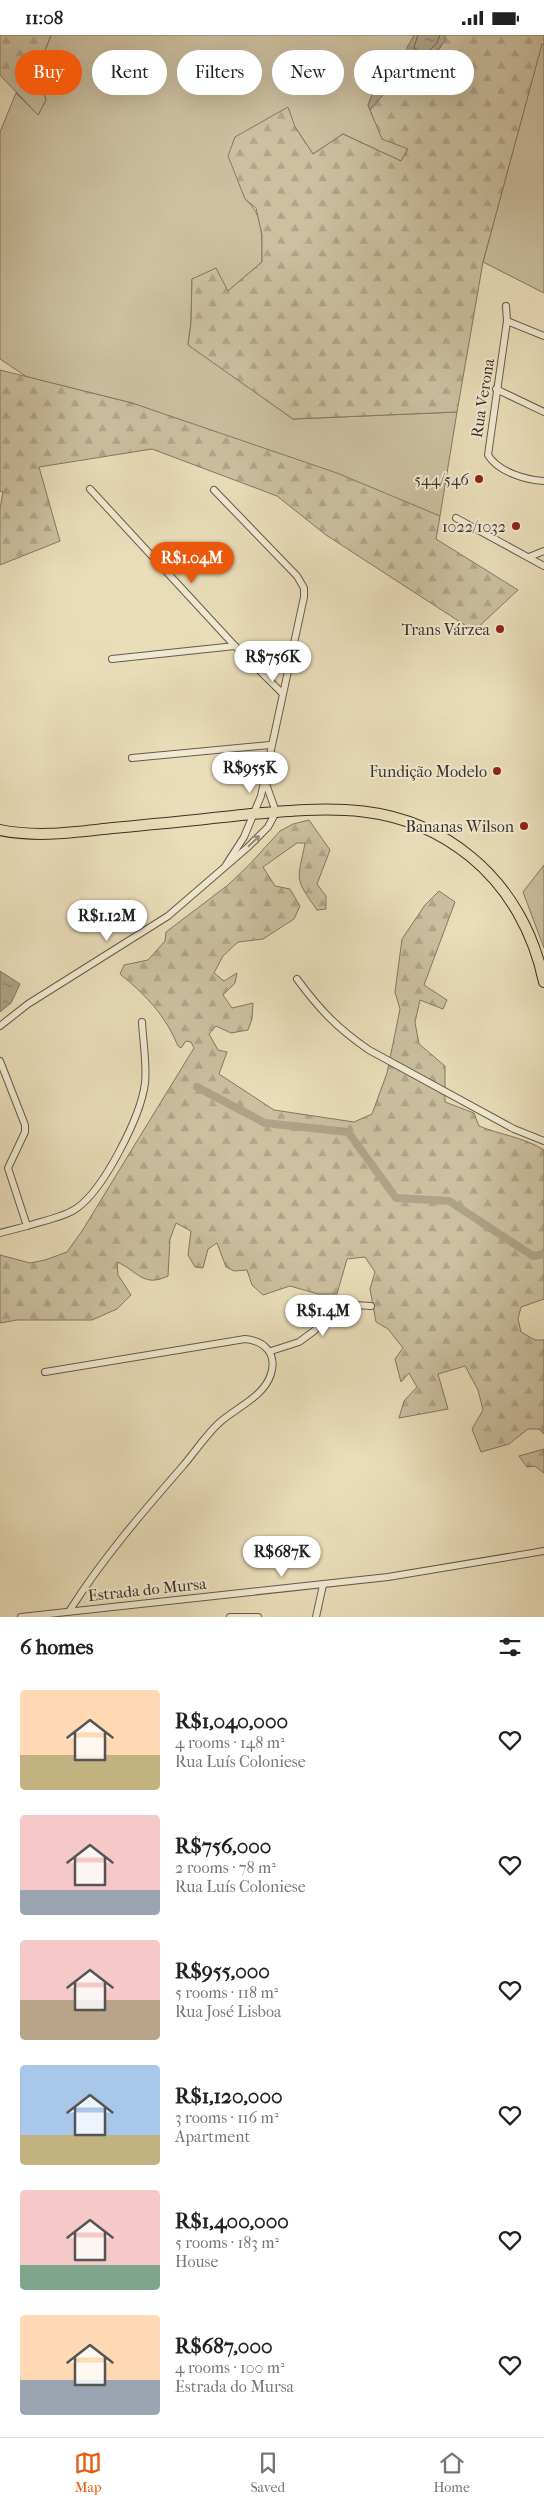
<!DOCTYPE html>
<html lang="en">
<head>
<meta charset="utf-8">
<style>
  body { margin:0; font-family:"IM FELL French Canon",serif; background:#f2f2f2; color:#222; height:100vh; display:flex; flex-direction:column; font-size:19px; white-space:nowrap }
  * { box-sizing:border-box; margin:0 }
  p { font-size:16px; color:#767676 }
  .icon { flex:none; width:28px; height:28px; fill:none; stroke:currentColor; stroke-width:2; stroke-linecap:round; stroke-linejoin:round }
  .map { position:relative; height:1582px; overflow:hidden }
  .details { display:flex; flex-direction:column; background:#fff; flex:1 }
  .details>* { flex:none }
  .guide { position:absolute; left:15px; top:15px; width:515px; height:45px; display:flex; gap:10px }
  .price { position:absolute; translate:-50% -42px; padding:0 11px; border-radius:18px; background:#fff; color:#222; font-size:16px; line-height:32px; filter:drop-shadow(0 1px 2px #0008) }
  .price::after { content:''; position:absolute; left:50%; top:30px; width:15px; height:11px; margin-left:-8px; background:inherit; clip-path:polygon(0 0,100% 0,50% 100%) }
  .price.selected { background:#ea580c; color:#fff }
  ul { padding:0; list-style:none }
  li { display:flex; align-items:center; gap:15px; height:125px; padding:0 20px }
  li span { display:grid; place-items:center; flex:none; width:140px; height:100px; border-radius:5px; color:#555 }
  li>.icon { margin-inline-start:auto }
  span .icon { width:60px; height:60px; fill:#fffc; stroke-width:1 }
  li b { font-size:21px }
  h2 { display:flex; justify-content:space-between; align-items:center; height:60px; padding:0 20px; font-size:21px }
  .chip { padding:0 18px; border-radius:22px; background:#fff; box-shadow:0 5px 20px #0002; font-size:18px; line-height:45px }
  .chip.selected { background:#ea580c; color:#fff }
  .status { display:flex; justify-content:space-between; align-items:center; height:35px; padding:0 25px; background:#fff; direction:ltr }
  .status svg { height:14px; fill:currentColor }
  .menu { display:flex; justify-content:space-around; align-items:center; height:70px; border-top:1px solid #e0e0e0; background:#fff; font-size:14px; color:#767676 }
  .menu a { display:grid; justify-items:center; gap:2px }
  .menu .selected { color:#ea580c }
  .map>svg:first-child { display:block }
</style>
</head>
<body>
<div class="status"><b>11:08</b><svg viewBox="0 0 49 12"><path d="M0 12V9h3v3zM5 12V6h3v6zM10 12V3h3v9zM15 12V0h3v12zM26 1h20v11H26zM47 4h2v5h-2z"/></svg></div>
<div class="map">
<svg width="544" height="1582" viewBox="0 0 544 1582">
  <defs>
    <pattern id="forest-firs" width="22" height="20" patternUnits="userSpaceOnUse" patternTransform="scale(1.25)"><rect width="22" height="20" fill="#ccc0a1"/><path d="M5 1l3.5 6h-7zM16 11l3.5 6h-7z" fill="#b0a58b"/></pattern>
    <pattern id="water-ripples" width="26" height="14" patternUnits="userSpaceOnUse" patternTransform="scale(1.25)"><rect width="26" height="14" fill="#aea288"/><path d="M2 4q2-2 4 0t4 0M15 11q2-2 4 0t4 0" fill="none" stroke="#8f846f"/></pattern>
  </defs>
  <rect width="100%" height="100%" fill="#eadeba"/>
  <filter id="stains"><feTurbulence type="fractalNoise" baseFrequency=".004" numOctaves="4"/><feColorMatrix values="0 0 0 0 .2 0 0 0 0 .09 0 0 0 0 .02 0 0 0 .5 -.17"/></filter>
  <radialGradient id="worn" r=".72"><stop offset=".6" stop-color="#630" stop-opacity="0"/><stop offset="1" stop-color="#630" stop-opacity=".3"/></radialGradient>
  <g fill="#ccc0a1" stroke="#847864">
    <path d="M 51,0 L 415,0 L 407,12 L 417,29 L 396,27 L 382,47 L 376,50 L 368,70 L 374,85 L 408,113 L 401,126 L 343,99 L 313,119 L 295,92 L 245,164 C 264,179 262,203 262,227 L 228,256 L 192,244 L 191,288 L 188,309 L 293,384 L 457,377 L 440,481 L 132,368 L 27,342 L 0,324 L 0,97 L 16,58 L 38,80 L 46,65 L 37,36 Z"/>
    <path d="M 542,8 L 544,9 L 544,258 L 483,227 Z"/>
    <path d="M 544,830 L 544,913 L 523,857 Z"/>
  </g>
  <g fill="url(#forest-firs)" stroke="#847864">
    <path d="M 0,0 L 51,0 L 37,36 L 46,65 L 38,80 L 0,40 Z"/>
    <path d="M 445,0 L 544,0 L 544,9 L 542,9 L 483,227 L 457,377 L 293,384 L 188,310 L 191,288 L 192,244 L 216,233 L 228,256 L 262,227 L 262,200 L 256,173 L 245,164 L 228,121 L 235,102 L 288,72 L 295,92 L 313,119 L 343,99 L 401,126 L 408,114 L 382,104 L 370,75 L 401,37 L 428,25 L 441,12 Z"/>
    <path d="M 0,335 L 132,368 L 337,438 L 440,481 L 436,504 L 518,555 L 474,596 L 326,500 L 277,461 L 152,414 L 39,432 L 60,506 L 0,530 L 0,474 L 3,457 L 0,456 Z"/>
    <path d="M 309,785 L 330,815 L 317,849 L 326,861 L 326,874 L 317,875 C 293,841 298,846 305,808 L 297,808 L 263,832 L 275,851 L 290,854 L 300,871 L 294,884 L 263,904 L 238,907 L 223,921 L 214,938 L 224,946 L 237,938 L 235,948 L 223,960 L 232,973 L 253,968 L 252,984 L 248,995 L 231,998 L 216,991 L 209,999 L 218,1015 L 227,1017 L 219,1039 L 274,1075 L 354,1087 L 372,1079 L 387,1038 L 400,974 L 395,957 L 402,904 L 425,870 L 439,856 L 455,867 L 424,950 L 447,965 L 443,974 L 420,965 L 415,987 L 419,1009 L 445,1031 L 445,1067 L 474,1078 L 479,1091 C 501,1100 523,1102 544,1115 L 544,1264 L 521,1272 L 518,1284 L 521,1297 L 535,1305 L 544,1305 L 544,1399 L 539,1394 L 528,1394 L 509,1409 L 481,1417 L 472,1394 L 483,1375 L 478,1355 L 465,1331 L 438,1339 L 448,1374 L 399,1383 L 404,1366 L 417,1352 L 409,1338 L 401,1347 L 395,1324 L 403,1313 L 388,1294 L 376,1287 L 370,1254 L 375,1237 L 365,1222 L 347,1224 L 337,1259 L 318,1259 L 290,1251 L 263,1260 L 252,1250 L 247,1235 L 234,1236 L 226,1232 L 217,1208 L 208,1214 L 203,1233 L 195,1232 L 188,1220 L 191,1196 L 176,1188 L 170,1204 L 168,1241 C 143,1253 138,1236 117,1227 L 118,1240 L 131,1260 L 117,1274 L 92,1285 L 17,1285 L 0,1288 L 0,1220 L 30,1228 L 45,1225 L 67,1217 L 82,1196 L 194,1013 L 191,1007 L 186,1006 L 181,1013 L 178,1011 C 166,981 145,959 120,939 L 124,930 L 148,925 L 165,906 L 166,897 L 228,850 L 249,830 L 280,796 L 293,789 Z"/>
    <path d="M 544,1414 L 544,1438 L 535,1431 L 527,1432 L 519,1421 Z"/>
  </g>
  <g fill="url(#water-ripples)" stroke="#807462">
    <path d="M 414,0 L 445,0 L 445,6 L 428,25 L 425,41 L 401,37 L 393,42 L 391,51 L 370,75 L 368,70 L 376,50 L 380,53 L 382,47 L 391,39 L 392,31 L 396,26 L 405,27 L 412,31 L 417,29 L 415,20 L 410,16 L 404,19 Z"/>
    <path d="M 0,936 L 20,949 L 11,968 L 0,977 Z"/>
  </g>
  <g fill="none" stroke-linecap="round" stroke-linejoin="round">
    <path stroke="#746858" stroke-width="1" d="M 418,0 L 414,12 L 423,22 L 437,8 L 440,0"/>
    <path stroke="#aea288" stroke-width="8" d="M 197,1052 L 265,1088 L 348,1097 L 396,1163 L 449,1166 L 533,1221 L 544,1219"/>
    <g stroke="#675b4c" stroke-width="8">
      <g id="street">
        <path d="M 506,271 L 507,286"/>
        <path d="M 544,301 L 507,286 L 488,420 C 498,437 526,445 544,446"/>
        <path d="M 496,354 L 544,377"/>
        <path d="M 90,454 L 235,611 L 282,658"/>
        <path d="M 214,455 L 297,541 L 304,553 L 304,562 L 261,761 L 244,802 L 226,830"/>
        <path d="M 456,483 L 544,531"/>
        <path d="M 529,522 L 544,516"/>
        <path d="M 112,624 L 235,611"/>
        <path d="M 132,723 L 270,710"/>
        <path d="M 297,944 C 320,975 337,993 369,1015 L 514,1094 L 544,1106"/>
        <path d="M 0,991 L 28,969 L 168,881 L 248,812 L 268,792 L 276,777 L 265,746"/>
        <path d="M 0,1026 L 25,1090 L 25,1097 L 8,1133 L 27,1191 L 0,1198"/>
        <path d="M 27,1191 C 42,1186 65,1182 77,1173 C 104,1154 141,1081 145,1048 C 147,1029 143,1007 142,987"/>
        <path d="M 271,1316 L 299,1307 L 314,1296 L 339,1269 L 371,1271"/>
        <path d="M 45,1337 L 245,1304 C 265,1306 277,1319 271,1339 C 264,1362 235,1373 219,1388 C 205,1401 195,1417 182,1432 C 142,1478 103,1523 70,1575"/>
        <path d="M 21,1582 L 388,1542 L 544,1516"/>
        <path d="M 230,1582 L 258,1582"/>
        <path d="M 316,1582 L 323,1550"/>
      </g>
    </g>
    <g stroke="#3b2f28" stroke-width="12">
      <path id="primary" d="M 0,795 C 38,803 75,797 113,793 C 156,789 198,785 241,780 C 326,772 401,764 471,822 C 510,854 534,899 544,947"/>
    </g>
    <use href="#street" stroke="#f1ead2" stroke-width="6"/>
    <use href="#primary" stroke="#eadeba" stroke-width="10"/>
  </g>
  <defs><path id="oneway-shaft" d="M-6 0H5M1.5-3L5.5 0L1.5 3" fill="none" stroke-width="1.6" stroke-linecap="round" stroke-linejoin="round" transform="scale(1.25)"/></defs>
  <use stroke="#968c7d" href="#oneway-shaft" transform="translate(254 806) rotate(-44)"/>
  <g fill="#8f2418" stroke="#f1ead2" stroke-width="2">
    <circle cx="479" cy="444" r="5"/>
    <circle cx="516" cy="491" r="5"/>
    <circle cx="500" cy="594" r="5"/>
    <circle cx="497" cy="736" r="5"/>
    <circle cx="524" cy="791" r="5"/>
  </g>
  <g text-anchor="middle" stroke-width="4" stroke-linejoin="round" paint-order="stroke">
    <g font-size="16" fill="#3b2f28" stroke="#f1ead2">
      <text transform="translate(482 363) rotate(-81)" y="6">Rua Verona</text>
      <text transform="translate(147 1554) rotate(-6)" y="6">Estrada do Mursa</text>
    </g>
    <g font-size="16" fill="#3b2f28" stroke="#f1ead2" text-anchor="end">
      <text x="469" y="450">544/546</text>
      <text x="506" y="497">1022/1032</text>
      <text x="490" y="600">Trans Várzea</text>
      <text x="487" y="742">Fundição Modelo</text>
      <text x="514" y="797">Bananas Wilson</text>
    </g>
  </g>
  <rect width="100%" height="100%" filter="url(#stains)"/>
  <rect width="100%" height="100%" fill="url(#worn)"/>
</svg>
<b class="price selected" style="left:192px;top:549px">R$1.04M</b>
<b class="price" style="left:273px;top:648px">R$756K</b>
<b class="price" style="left:250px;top:759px">R$955K</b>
<b class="price" style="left:107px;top:907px">R$1.12M</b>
<b class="price" style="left:323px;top:1302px">R$1.4M</b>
<b class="price" style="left:282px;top:1543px">R$687K</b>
<div class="guide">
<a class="chip selected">Buy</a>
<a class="chip">Rent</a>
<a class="chip">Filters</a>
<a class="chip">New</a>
<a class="chip">Apartment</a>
</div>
</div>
<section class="details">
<h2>6 homes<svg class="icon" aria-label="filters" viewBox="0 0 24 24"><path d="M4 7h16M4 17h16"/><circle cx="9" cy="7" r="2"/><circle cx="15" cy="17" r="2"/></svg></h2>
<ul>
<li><span style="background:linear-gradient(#ffd9b3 65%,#c2b280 0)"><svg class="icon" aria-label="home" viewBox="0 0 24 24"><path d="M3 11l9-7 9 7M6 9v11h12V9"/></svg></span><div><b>R$1,040,000</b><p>4 rooms · 148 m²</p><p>Rua Luís Coloniese</p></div><svg class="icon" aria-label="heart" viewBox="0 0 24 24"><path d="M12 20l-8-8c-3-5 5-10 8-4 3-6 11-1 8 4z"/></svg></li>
<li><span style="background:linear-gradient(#f6c9c9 75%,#9aa5b1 0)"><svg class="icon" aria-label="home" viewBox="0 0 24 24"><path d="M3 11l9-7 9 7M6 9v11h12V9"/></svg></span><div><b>R$756,000</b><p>2 rooms · 78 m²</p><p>Rua Luís Coloniese</p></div><svg class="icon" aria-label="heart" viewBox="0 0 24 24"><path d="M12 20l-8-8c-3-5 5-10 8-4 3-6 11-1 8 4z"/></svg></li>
<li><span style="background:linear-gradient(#f6c9c9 60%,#b9a48a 0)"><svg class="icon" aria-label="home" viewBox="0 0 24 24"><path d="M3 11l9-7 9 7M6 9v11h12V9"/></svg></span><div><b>R$955,000</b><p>5 rooms · 118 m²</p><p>Rua José Lisboa</p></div><svg class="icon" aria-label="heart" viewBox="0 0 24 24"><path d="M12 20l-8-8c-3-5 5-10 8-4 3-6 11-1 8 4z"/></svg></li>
<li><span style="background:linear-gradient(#a9c7e8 70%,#c2b280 0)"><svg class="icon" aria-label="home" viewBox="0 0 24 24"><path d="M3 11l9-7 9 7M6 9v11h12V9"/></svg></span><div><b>R$1,120,000</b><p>3 rooms · 116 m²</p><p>Apartment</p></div><svg class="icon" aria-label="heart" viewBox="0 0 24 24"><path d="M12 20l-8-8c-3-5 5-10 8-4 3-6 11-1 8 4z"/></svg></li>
<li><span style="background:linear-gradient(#f6c9c9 75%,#7fa58c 0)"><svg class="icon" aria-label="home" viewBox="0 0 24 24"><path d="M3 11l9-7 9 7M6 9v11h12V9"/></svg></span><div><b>R$1,400,000</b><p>5 rooms · 183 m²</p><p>House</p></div><svg class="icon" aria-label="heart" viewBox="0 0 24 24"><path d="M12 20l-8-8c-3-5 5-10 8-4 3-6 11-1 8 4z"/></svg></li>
<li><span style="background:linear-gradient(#ffd9b3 65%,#9aa5b1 0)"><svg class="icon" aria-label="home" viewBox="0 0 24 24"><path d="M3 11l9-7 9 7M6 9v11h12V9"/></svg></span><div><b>R$687,000</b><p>4 rooms · 100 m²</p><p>Estrada do Mursa</p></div><svg class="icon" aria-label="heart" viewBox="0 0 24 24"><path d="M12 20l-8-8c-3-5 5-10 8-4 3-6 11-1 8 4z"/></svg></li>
</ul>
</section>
<nav class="menu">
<a class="selected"><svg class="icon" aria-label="map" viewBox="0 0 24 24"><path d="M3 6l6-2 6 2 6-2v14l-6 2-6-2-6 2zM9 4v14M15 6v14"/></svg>Map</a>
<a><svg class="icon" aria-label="saved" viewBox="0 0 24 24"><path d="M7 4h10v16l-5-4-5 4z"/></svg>Saved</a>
<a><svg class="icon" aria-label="home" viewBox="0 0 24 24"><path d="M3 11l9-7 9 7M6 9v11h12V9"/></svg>Home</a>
</nav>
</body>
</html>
